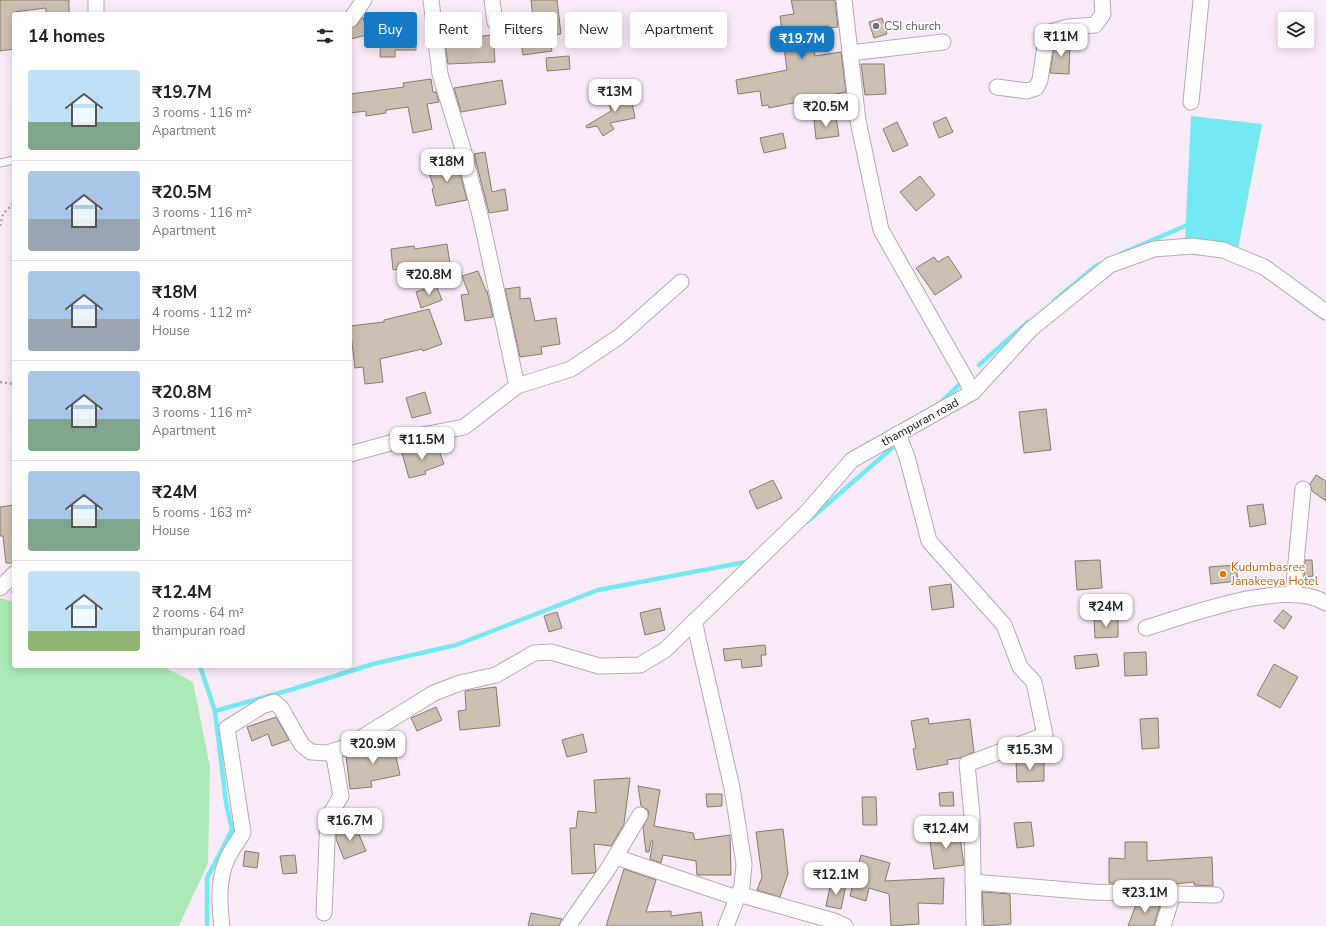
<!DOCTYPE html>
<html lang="en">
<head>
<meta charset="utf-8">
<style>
  body { margin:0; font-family:"Nunito Sans",sans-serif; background:#f6f6f6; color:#222; height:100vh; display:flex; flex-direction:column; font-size:15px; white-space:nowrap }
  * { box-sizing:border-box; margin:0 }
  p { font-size:13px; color:#767676 }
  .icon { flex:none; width:22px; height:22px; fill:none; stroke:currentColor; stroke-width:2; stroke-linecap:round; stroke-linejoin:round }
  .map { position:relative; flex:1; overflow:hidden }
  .side { position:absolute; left:12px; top:12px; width:340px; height:656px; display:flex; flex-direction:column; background:#fff; border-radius:4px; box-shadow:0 2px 10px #0003 }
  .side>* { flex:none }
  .hud { position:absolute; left:364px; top:12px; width:380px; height:36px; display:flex; gap:8px }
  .fabs { position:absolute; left:1278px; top:12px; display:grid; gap:8px }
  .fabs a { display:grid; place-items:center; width:36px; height:36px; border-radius:4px; background:#fff; box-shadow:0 2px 10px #0003; font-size:20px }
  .price { position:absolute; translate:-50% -34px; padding:0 9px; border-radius:8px; background:#fff; color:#222; font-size:13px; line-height:26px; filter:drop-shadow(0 1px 2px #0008) }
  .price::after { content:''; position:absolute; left:50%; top:24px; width:12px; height:9px; margin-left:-6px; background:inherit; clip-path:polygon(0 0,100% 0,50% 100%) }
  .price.active { background:#147ac5; color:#fff }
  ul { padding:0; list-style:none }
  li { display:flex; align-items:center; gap:12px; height:100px; padding:0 16px }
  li+li { border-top:1px solid #e0e0e0 }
  li span { display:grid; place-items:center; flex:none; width:112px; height:80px; border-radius:4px; color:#555 }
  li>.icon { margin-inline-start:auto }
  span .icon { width:48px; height:48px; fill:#fffc; stroke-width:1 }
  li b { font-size:17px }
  h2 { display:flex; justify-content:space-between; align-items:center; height:48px; padding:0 16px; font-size:17px }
  .chip { padding:0 14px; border-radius:4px; background:#fff; box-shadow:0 2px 10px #0003; font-size:14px; line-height:36px }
  .chip.active { background:#147ac5; color:#fff }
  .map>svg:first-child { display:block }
</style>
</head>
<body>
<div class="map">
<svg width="1326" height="926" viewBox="0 0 1326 926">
  <rect width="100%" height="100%" fill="#f9eaf7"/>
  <path fill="#abeab6" d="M 0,598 L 14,602 L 14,666 L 162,666 L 193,682 L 210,767 L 208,863 L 179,926 L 0,926 Z"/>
  <path fill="#75e9f1" d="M 1191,116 L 1262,124 L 1238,249 L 1185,240 Z"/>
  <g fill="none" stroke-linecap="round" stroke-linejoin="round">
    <g stroke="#75e9f1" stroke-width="4.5">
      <path d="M 1120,254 L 1190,224"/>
      <path d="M 1054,301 L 1097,265 L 1105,262"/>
      <path d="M 979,365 L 1028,322"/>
      <path d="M 939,404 L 961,383"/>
      <path d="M 808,521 L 899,442"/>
      <path d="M 13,592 L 14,592"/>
      <path d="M 200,666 L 215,711 L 226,802 L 232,830 L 207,878 L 207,926"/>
      <path d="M 215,711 L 293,689 L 373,664 L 456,645 L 598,590 L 751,561"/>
    </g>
  </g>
  <g fill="#cabfb0" stroke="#857b6e">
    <path d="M 0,0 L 69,0 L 69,14 L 46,14 L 46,8 L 14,12 L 14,49 L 0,51 Z"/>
    <path d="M 531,0 L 557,0 L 561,34 L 549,36 L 552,51 L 523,55 L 519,29 L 534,27 Z"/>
    <path d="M 791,0 L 835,0 L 838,27 L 811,30 L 815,56 L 841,52 L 846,92 L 769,108 L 768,105 L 762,106 L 760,91 L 738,94 L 736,80 L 787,70 L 780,16 L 794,14 Z"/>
    <path d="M 363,17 L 367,35 L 350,39 L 350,29 L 357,25 Z"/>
    <path d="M 882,18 L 887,34 L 874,38 L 869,22 Z"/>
    <path d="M 381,28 L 416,29 L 416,50 L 395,50 L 395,57 L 380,57 Z"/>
    <path d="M 493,35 L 495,62 L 448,64 L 445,44 L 461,42 L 461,38 Z"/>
    <path d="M 1055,41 L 1070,42 L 1069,74 L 1050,73 Z"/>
    <path d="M 569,56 L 570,69 L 547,71 L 546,58 Z"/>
    <path d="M 861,64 L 884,64 L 886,94 L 865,95 Z"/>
    <path d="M 431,79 L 433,92 L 436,92 L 439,102 L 427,104 L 432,129 L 413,133 L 408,107 L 386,110 L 386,113 L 366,116 L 366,111 L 350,113 L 350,94 L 404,87 L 403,83 Z"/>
    <path d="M 502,80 L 506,104 L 461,112 L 454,88 Z"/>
    <path d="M 630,93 L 635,118 L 610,123 L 614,129 L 603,136 L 597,126 L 587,128 L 586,126 L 611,111 L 608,98 Z"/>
    <path d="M 836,117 L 839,136 L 816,139 L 814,120 Z"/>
    <path d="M 946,117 L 953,132 L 939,138 L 933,123 Z"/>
    <path d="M 897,122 L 908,145 L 893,152 L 883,129 Z"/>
    <path d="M 783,133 L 786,148 L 764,153 L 760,138 Z"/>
    <path d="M 485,152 L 492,192 L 505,189 L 508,210 L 489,213 L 474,154 Z"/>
    <path d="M 456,158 L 467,200 L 436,206 L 432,189 L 434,188 L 427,167 Z"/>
    <path d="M 920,176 L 935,195 L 916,211 L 900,192 Z"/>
    <path d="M 447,244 L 450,263 L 393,270 L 391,249 L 414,246 L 415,249 Z"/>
    <path d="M 948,256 L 962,277 L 935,295 L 916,268 L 934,257 L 938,262 Z"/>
    <path d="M 478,271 L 486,291 L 487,291 L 493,317 L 465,321 L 461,295 L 469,294 L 462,276 Z"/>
    <path d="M 436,285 L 442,300 L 421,308 L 416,292 Z"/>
    <path d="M 520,287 L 520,299 L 530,298 L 535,321 L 556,318 L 560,344 L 541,347 L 542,354 L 520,357 L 505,289 Z"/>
    <path d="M 429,309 L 442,344 L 423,351 L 422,349 L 380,359 L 383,382 L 365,384 L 363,367 L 355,368 L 350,326 L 384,322 L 384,320 Z"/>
    <path d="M 425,392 L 431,413 L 412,418 L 406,398 Z"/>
    <path d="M 1046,409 L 1051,450 L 1024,453 L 1019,412 Z"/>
    <path d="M 437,445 L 444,464 L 425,471 L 426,474 L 409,478 L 402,453 L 419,448 L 420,452 Z"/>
    <path d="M 1316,475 L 1326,481 L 1326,501 L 1312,491 L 1310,484 Z"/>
    <path d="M 773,480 L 782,498 L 757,509 L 749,491 Z"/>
    <path d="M 1263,504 L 1266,524 L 1250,527 L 1247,506 Z"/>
    <path d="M 14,505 L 14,563 L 6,563 L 3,536 L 0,536 L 0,507 Z"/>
    <path d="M 1100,560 L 1102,588 L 1077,590 L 1075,561 Z"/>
    <path d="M 1305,560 L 1312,560 L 1313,576 L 1304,577 Z"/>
    <path d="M 1236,565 L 1238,581 L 1211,584 L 1209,567 Z"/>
    <path d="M 951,584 L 954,607 L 932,610 L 929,587 Z"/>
    <path d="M 660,608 L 665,630 L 645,635 L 640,613 Z"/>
    <path d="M 1283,610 L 1292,617 L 1284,629 L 1274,621 Z"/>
    <path d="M 557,612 L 562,628 L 549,632 L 544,616 Z"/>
    <path d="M 1118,619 L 1118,637 L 1095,638 L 1094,620 Z"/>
    <path d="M 765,645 L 766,655 L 761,655 L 762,666 L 742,668 L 741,659 L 725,661 L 723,649 Z"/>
    <path d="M 1146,652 L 1147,675 L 1125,676 L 1124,653 Z"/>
    <path d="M 1097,654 L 1099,666 L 1076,669 L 1074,656 Z"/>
    <path d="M 1274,664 L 1298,677 L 1280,708 L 1257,695 Z"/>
    <path d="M 496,687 L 500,726 L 460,730 L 458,711 L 466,710 L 465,691 Z"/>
    <path d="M 436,707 L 442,720 L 417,731 L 411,718 Z"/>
    <path d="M 276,717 L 289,740 L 272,746 L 268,734 L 252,741 L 247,727 Z"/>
    <path d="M 928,718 L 929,724 L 970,719 L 974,752 L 960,758 L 947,760 L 948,764 L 917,770 L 913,749 L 916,748 L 911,721 Z"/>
    <path d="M 1158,718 L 1159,748 L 1142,749 L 1140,719 Z"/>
    <path d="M 583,734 L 587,752 L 567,757 L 562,740 Z"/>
    <path d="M 392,738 L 400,775 L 371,781 L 372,787 L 350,789 L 346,756 L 371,753 L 369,744 Z"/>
    <path d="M 1044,760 L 1044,781 L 1017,782 L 1016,761 Z"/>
    <path d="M 630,778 L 624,824 L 611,846 L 594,844 L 596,871 L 594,873 L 572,874 L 570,828 L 576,828 L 578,811 L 596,813 L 594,780 Z"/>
    <path d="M 638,786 L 660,790 L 654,826 L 693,833 L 695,840 L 730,835 L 731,875 L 697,875 L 696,861 L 663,855 L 661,863 L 650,859 L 653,841 L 651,841 L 649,852 L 646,852 L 643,827 L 649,815 L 648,810 L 641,806 Z"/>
    <path d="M 953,792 L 954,806 L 940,806 L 939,793 Z"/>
    <path d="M 706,794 L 722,794 L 722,806 L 707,807 Z"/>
    <path d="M 862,797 L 876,797 L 877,825 L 863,825 Z"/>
    <path d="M 1031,822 L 1034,846 L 1017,848 L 1014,823 Z"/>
    <path d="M 355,825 L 366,851 L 344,859 L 336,839 L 336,832 Z"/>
    <path d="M 783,829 L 788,874 L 780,897 L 757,890 L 762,877 L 756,832 Z"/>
    <path d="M 959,831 L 964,865 L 934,869 L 929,835 Z"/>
    <path d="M 1125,842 L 1147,842 L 1147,861 L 1212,857 L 1213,886 L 1194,885 L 1194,882 L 1166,885 L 1109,883 L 1109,858 L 1125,859 Z"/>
    <path d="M 245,851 L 259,853 L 257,868 L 243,866 Z"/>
    <path d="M 295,855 L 297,873 L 283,874 L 280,856 Z"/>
    <path d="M 861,855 L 890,863 L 885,881 L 944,878 L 943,904 L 918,903 L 919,924 L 891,926 L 889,894 L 869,888 L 866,901 L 850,896 Z"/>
    <path d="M 624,869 L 656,880 L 646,912 L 671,911 L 671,916 L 701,912 L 703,926 L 606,926 Z"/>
    <path d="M 831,882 L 846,885 L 841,909 L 826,906 Z"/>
    <path d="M 982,892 L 1010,894 L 1011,924 L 984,926 Z"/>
    <path d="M 1137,902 L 1154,902 L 1160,905 L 1154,926 L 1128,926 Z"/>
    <path d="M 531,913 L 562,919 L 559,926 L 528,926 Z"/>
  </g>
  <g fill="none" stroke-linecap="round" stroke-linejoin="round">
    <g stroke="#b6a8b4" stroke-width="9">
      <path id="lane" d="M 0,163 L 14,160"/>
    </g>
    <g stroke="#b6a8b4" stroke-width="17">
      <g id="street">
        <path d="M 431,0 L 440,74 L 463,149 L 482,223 L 517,386 L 571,369 L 620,336 L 681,282"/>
        <path d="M 492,0 L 495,22"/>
        <path d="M 844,0 L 858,121 L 881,230 L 973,392"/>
        <path d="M 96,14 L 96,0"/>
        <path d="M 350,20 L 364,0"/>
        <path d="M 850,53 L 943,42"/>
        <path d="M 997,87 L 1027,91 L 1036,88 L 1040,80 L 1047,33 L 1068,27 L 1095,25 L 1103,14 L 1102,0"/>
        <path d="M 1191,102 L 1201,0"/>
        <path d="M 898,434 L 907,457 L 929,541 L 1004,625 L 1020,667 L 1034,682 L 1045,735 L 967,764 L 972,815 L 974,926"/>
        <path d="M 350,454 L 412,437 L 464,427 L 517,386"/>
        <path d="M 0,588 L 14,574"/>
        <path d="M 1293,594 L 1303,489"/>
        <path d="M 694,621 L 732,788 L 744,864 L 742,886 L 726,926"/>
        <path d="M 1146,628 C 1189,615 1286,578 1326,603"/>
        <path d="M 616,857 L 737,898"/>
        <path d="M 973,882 L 1092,892 L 1216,895"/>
        <path d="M 738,894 L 834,921 L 845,926"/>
        <path d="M 324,913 L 328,818 L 341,796 L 333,751"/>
        <path d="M 222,926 C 219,905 218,877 228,857 C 232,849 238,841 243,833 L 227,728 L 262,706 L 274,702 L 281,708 L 302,745 L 311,752 L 328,753 L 348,746 L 434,693 L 460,683 L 496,675 L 534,653 L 551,652 L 599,666 L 640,665 L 665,650 L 807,512 L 852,460 L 973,392 L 1031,329 L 1110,265 L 1154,249 L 1192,246 L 1223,250 L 1264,267 L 1326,312"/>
        <path d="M 568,926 L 608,869 L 640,815"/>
        <path d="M 1163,926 L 1173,894"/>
      </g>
    </g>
    <g stroke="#aca1ab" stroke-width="2.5" stroke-dasharray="2 3" stroke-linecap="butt">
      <path d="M 0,226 L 3,214 L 14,203"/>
      <path d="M 0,382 L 14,384"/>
    </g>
    <use href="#lane" stroke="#fff" stroke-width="7"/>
    <use href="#street" stroke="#fff" stroke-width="15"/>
  </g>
  <circle fill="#6b7280" stroke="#fff" stroke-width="1.5" cx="876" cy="26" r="4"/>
  <circle fill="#e8710a" stroke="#fff" stroke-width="1.5" cx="1223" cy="574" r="4"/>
  <g text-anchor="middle" stroke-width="3" stroke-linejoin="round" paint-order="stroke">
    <g font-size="12" fill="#5b616d" stroke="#fff" text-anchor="start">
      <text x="884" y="30">CSI church</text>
    </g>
    <g font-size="12" fill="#140f13" stroke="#fff">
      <text transform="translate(920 422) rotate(-29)" y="4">thampuran road</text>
    </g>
    <g font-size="12" fill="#c56008" stroke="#fff" text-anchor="start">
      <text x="1231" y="571">Kudumbasree<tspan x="1231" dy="14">Janakeeya Hotel</tspan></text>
    </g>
  </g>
</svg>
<div class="fabs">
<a><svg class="icon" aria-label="layers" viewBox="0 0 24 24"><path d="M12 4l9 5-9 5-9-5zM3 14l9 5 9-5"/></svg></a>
</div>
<b class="price" style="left:1061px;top:58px">₹11M</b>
<b class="price active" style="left:802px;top:60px">₹19.7M</b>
<b class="price" style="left:615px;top:113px">₹13M</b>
<b class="price" style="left:826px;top:128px">₹20.5M</b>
<b class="price" style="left:447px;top:183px">₹18M</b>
<b class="price" style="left:429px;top:296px">₹20.8M</b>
<b class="price" style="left:422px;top:461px">₹11.5M</b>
<b class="price" style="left:1106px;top:628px">₹24M</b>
<b class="price" style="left:373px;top:765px">₹20.9M</b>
<b class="price" style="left:1030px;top:771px">₹15.3M</b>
<b class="price" style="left:350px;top:842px">₹16.7M</b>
<b class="price" style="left:946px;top:850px">₹12.4M</b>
<b class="price" style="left:836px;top:896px">₹12.1M</b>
<b class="price" style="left:1145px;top:914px">₹23.1M</b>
<div class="hud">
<a class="chip active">Buy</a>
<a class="chip">Rent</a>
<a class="chip">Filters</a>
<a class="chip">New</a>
<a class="chip">Apartment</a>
</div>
<section class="side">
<h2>14 homes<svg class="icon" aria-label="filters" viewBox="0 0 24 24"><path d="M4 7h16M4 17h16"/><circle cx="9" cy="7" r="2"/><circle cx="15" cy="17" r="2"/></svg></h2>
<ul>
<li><span style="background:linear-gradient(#bfe0f5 65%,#7fa58c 0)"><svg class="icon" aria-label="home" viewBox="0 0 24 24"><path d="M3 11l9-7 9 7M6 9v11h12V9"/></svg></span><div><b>₹19.7M</b><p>3 rooms · 116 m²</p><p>Apartment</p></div></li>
<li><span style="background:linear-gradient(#a9c7e8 60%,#9aa5b1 0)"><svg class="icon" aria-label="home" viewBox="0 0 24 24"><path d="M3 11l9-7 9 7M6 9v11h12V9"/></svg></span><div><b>₹20.5M</b><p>3 rooms · 116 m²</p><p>Apartment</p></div></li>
<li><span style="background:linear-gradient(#a9c7e8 60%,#9aa5b1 0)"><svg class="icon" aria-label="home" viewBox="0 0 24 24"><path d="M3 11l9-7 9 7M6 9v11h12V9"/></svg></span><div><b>₹18M</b><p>4 rooms · 112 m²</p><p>House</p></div></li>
<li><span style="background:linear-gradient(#a9c7e8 60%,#7fa58c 0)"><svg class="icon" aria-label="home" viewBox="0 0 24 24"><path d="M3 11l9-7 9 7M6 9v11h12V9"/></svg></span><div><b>₹20.8M</b><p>3 rooms · 116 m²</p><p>Apartment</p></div></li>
<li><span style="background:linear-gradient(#a9c7e8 60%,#7fa58c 0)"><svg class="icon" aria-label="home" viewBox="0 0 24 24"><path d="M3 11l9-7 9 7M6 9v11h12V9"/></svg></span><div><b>₹24M</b><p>5 rooms · 163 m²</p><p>House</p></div></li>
<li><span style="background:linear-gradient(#bfe0f5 75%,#8fb573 0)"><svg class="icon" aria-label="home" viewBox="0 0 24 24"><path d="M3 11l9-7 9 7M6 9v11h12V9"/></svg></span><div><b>₹12.4M</b><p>2 rooms · 64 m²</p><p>thampuran road</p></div></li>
</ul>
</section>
</div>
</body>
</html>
